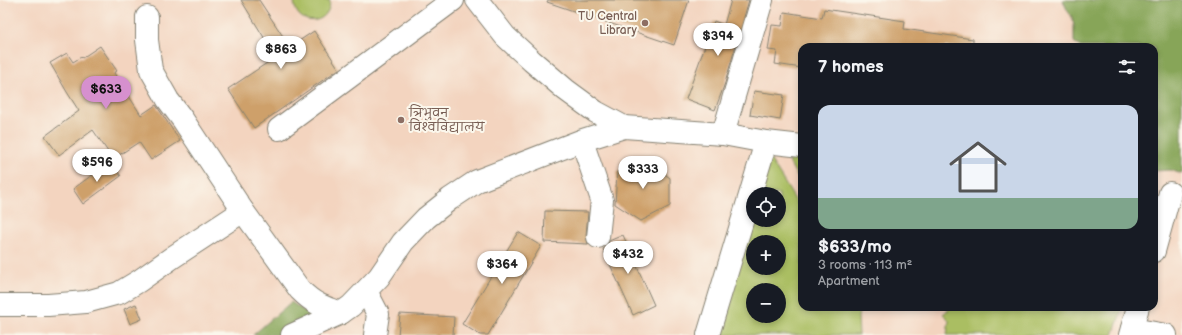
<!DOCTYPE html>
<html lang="en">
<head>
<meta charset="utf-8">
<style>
  body { margin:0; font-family:"Balsamiq Sans","Playpen Sans Deva",sans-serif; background:#242831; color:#f1f3f6; height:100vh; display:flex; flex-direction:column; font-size:15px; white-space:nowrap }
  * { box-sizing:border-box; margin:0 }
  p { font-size:13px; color:#9ea1a6 }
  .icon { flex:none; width:22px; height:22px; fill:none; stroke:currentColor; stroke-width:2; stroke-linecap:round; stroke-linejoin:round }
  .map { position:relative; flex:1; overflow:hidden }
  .sheet { position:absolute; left:798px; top:43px; width:360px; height:268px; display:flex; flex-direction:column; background:#171b24; border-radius:12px; box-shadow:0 2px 6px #0003 }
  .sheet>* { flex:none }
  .buttons { position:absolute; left:746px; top:187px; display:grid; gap:8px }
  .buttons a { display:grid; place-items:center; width:40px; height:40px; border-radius:50%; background:#171b24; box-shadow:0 2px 6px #0003; font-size:20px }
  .price { position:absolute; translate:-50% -34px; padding:0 9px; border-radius:14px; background:#fff; color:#222; font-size:13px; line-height:26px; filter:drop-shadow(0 1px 2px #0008) }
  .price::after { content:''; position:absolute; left:50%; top:24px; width:12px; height:9px; margin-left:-6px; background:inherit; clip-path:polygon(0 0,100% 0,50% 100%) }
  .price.on { background:#d690ce; color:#111 }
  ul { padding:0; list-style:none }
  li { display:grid; align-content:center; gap:8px; height:212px; padding:0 20px }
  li+li { border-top:1px solid #363941 }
  li span { display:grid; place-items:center; height:124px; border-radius:12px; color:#555 }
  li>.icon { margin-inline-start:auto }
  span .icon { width:72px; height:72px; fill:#fffc; stroke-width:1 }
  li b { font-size:17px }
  h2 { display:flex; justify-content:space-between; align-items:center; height:48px; padding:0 20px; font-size:17px }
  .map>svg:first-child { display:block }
</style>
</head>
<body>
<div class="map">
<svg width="1182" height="335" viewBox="0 0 1182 335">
  <rect width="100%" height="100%" fill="#fbf7ec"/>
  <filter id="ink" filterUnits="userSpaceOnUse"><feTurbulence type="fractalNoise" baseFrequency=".025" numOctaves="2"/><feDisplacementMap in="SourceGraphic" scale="8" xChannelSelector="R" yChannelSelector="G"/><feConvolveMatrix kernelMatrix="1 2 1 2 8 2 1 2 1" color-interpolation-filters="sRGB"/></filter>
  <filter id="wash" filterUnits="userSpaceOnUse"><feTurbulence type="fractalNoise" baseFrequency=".012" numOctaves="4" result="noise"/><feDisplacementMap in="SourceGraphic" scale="16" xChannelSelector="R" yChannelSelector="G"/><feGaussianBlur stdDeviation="0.9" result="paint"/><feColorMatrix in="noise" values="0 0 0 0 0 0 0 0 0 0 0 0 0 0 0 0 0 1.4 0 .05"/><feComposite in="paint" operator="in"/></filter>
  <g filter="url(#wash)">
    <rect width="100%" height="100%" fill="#eee4c6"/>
    <path fill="#f3d4bf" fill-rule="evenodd" d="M 0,0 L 1182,0 L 1182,335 L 0,335 ZM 802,47 L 1154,47 L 1154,307 L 802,307 ZM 753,194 L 779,194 L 779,220 L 753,220 ZM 753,242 L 779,242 L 779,268 L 753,268 ZM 753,290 L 779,290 L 779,316 L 753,316 Z"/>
    <g fill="#aabe62" stroke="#636d3f" fill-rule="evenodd">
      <path d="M 294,0 L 330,0 C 331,27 294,28 294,0 Z"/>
      <path d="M 760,155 L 770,159 L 802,211 L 802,307 L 860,307 L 858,317 L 859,335 L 706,335 ZM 753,194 L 779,194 L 779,220 L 753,220 ZM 753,242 L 779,242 L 779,268 L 753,268 ZM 753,290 L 779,290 L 779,316 L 753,316 Z"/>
      <path d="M 785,155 L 802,157 L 802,185 Z"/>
      <path d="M 952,307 L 1123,307 L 1113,335 L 947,335 L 949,320 L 943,314 Z"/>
    </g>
    <g fill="#87a558" stroke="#52603a">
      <path d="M 1063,0 L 1182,0 L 1182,174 L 1170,170 L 1154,171 L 1154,47 L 1080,47 L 1074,42 L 1074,26 L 1072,17 L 1067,10 Z"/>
      <path d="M 291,302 L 317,319 L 282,335 L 253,335 Z"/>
    </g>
    <g id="blocks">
      <g fill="#cea06a">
        <path d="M 241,0 L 259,0 L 290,47 L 314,31 L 339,69 L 254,128 L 228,89 L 276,57 Z"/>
        <path d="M 548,0 L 689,0 L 674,45 L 547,2 Z"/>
        <path d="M 731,0 L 749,0 L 725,83 L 715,110 L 686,99 L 714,21 L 724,25 Z"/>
        <path d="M 824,9 L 905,21 L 904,29 L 973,39 L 973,47 L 802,47 L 802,68 L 775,64 L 777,51 L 768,50 L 772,25 L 782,26 L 784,12 L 822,18 Z"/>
        <path d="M 100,46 L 117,71 L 114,73 L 141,115 L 156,105 L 180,141 L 151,160 L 139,142 L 113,159 L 93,130 L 59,155 L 45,136 L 79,111 L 67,92 L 50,63 L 67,53 L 73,62 L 81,57 L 82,58 Z"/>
        <path d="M 754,91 L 784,95 L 780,120 L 750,115 Z"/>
        <path d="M 645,159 L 670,178 L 670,206 L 641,221 L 615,204 L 617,172 Z"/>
        <path d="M 110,162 L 121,176 L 83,204 L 73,189 Z"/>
        <path d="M 545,211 L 588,212 L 586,236 L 588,244 L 544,242 Z"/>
        <path d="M 518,232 L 541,246 L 488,335 L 480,335 L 462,324 Z"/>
        <path d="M 623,235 L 654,305 L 633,315 L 603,249 L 608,245 L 609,241 Z"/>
        <path d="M 136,304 L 142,319 L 130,324 L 124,309 Z"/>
        <path d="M 400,314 L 454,317 L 453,335 L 398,335 Z"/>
      </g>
    </g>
  </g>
  <g filter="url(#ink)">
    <use href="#blocks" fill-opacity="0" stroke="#858071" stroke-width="1"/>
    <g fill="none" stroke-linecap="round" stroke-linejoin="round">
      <g stroke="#858071" stroke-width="24">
        <g id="minor">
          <path d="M 477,0 L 505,36 L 532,61 L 566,90 L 596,112 L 624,127 L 723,134 L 766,142 L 802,146"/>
          <path d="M 147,17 L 147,40 L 151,70 L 168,100 L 183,120 L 243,211 L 300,290 C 314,304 323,307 341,313"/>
          <path d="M 279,129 L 453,0"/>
          <path d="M 723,134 L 762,0"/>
          <path d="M 582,141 L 602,200 L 598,237"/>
          <path d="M 1154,251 L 1170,193"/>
          <path d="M 366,291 L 378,314 L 375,335"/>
          <path d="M 0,305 L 48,305 L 86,302 L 119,293 L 139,281 L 173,257 L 243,211"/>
          <path d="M 1132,329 L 1166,335"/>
          <path d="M 292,335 L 341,313 L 351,306 L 379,277 L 403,242 L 426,218 L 450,199 L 477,181 L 583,140 L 624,127"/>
          <path d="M 708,335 L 766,142"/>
          <path d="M 1130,335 L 1138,307"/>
        </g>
      </g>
      <use href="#minor" stroke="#fff" stroke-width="22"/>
    </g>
  </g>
  <g fill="#8d6e63" stroke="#fbf7ec" stroke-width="1.5">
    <circle cx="645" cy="23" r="4"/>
    <circle cx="401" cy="120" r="4"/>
  </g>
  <g text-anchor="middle" stroke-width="4" stroke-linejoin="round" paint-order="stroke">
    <g font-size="12" fill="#785e54" stroke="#fbf7ec" text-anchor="end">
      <text x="637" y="20">TU Central<tspan x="637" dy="14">Library</tspan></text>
      <text x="409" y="117" text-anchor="start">त्रिभुवन<tspan x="409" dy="14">विश्वविद्यालय</tspan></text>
    </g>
  </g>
</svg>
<div class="buttons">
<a><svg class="icon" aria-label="locate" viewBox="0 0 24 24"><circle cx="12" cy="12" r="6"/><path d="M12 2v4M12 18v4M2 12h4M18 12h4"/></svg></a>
<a>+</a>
<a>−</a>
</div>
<b class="price" style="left:718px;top:57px">$394</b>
<b class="price" style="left:281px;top:70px">$863</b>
<b class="price on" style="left:106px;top:110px">$633</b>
<b class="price" style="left:97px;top:183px">$596</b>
<b class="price" style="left:643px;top:190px">$333</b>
<b class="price" style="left:628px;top:275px">$432</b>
<b class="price" style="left:502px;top:285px">$364</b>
<section class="sheet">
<h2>7 homes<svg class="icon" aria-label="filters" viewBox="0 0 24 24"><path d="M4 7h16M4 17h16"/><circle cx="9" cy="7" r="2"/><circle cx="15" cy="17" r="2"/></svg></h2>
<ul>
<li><span style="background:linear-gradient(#c9d6e8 75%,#7fa58c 0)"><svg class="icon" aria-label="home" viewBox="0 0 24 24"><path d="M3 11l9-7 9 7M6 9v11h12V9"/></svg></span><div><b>$633/mo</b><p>3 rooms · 113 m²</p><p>Apartment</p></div></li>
</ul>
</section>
</div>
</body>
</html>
